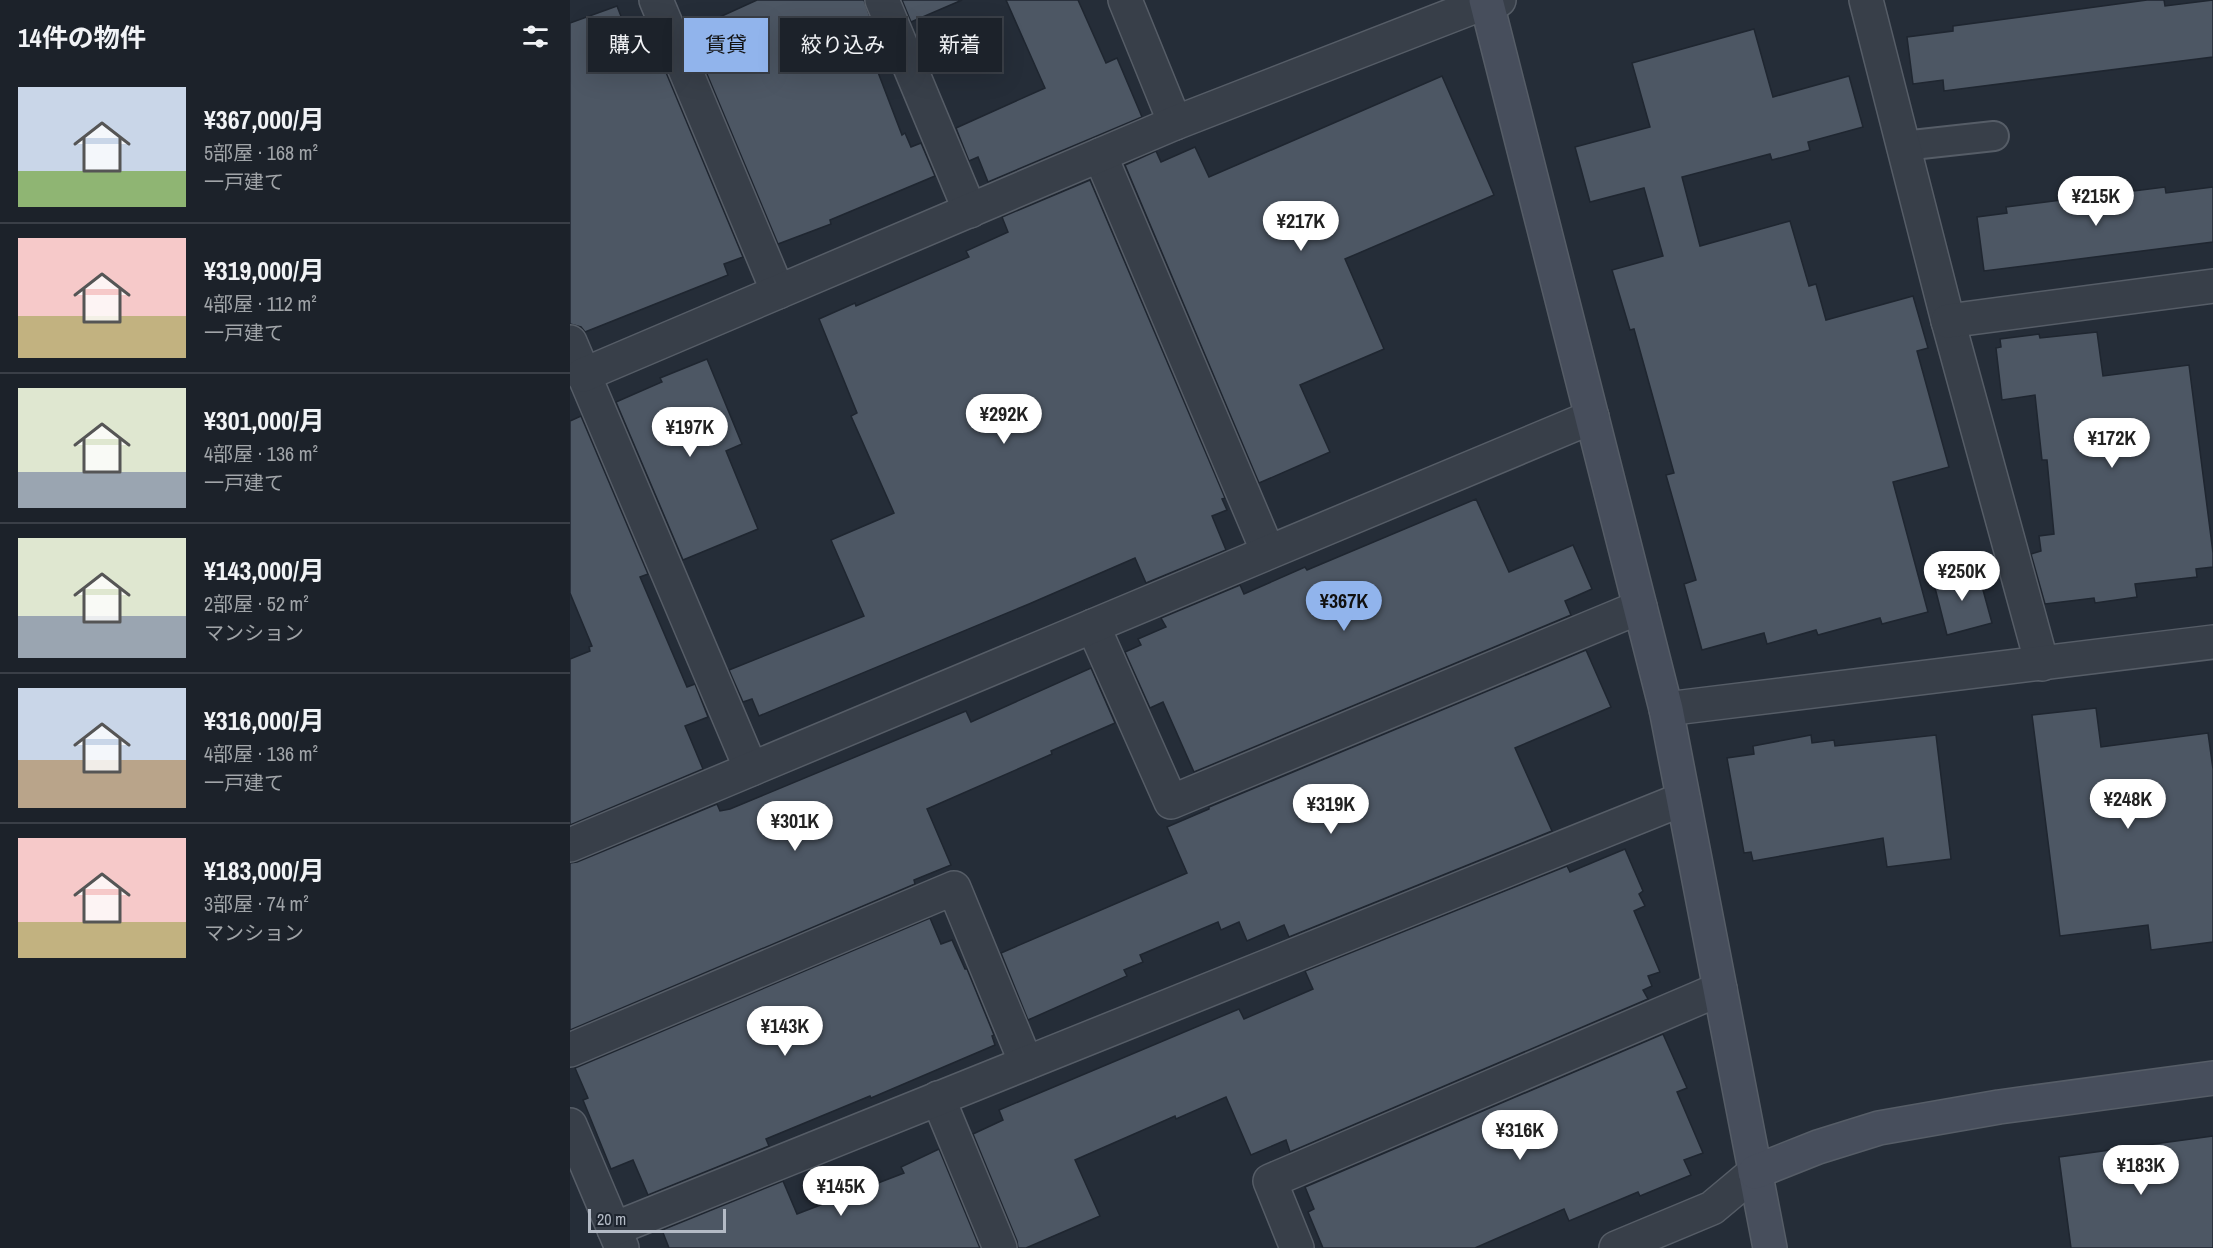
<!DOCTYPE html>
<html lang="ja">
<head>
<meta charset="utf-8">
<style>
  body { margin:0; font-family:"Archivo Narrow","Noto Sans JP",sans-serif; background:#252a32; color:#f1f3f6; height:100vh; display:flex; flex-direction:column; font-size:22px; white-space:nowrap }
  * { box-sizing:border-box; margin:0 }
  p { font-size:20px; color:#a0a4a8 }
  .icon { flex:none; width:33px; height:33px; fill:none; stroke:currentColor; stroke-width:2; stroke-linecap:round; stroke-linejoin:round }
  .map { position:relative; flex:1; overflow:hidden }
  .drawer { display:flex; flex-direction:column; background:#1c222a; width:570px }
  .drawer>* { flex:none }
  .banner { position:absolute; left:18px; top:18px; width:570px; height:54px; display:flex; gap:12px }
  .scale { position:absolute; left:18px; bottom:15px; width:138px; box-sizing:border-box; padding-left:6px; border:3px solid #b3bac5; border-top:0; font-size:16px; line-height:21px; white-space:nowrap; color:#b3bac5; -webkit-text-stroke:4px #1d242e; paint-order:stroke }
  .price { position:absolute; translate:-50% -51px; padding:0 14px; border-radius:21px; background:#fff; color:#222; font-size:20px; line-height:39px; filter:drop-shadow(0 2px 3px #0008) }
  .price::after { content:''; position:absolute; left:50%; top:36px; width:18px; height:14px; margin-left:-9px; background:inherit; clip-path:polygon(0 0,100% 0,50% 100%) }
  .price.selected { background:#91b4ec; color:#111 }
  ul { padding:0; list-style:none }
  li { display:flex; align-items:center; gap:18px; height:150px; padding:0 18px }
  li+li { border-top:2px solid #3a3f47 }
  li span { display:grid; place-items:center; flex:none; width:168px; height:120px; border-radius:0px; color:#555 }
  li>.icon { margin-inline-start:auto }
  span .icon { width:72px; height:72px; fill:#fffc; stroke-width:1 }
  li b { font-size:26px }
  h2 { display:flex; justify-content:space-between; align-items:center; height:72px; padding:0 18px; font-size:26px }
  .chip { padding:0 21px; border-radius:0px; background:#1c222a; box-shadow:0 6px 24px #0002,0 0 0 2px #3a3f47; font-size:21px; line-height:54px }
  .chip.selected { background:#91b4ec; color:#111 }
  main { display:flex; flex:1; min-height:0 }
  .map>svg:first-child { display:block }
</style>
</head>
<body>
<main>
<section class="drawer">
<h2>14件の物件<svg class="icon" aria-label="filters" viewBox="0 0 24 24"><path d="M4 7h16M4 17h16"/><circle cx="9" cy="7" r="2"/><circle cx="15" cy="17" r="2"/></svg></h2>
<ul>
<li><span style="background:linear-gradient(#c9d6e8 70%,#8fb573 0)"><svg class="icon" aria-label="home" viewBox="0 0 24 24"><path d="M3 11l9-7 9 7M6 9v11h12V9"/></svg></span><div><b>¥367,000/月</b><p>5部屋 · 168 m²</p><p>一戸建て</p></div></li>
<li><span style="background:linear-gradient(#f6c9c9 65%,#c2b280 0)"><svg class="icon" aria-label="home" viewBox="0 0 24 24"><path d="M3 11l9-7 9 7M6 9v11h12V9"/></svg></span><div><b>¥319,000/月</b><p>4部屋 · 112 m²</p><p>一戸建て</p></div></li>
<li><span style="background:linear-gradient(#dfe7d0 70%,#9aa5b1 0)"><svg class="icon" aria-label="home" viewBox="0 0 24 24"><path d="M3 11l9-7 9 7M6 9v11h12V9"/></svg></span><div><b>¥301,000/月</b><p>4部屋 · 136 m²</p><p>一戸建て</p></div></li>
<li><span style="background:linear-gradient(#dfe7d0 65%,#9aa5b1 0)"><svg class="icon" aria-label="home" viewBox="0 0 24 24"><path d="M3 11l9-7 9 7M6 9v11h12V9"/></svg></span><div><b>¥143,000/月</b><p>2部屋 · 52 m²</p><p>マンション</p></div></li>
<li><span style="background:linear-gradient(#c9d6e8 60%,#b9a48a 0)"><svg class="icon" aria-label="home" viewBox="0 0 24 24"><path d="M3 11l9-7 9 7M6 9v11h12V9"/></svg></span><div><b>¥316,000/月</b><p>4部屋 · 136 m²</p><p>一戸建て</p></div></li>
<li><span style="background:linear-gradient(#f6c9c9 70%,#c2b280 0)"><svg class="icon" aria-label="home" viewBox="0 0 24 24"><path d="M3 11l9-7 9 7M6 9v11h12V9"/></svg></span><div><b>¥183,000/月</b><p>3部屋 · 74 m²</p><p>マンション</p></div></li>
</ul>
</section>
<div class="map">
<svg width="1643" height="1248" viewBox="0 0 1643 1248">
  <rect width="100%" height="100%" fill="#252d38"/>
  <g fill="#4d5764" stroke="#1f2630" stroke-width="1.5">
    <path d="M 187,0 L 294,0 L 307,36 L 296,41 L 332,135 L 335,133 L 341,147 L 351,143 L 365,176 L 260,220 L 261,224 L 208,244 L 119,31 Z"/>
    <path d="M 332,0 L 392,0 L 341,22 Z"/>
    <path d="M 436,0 L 508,0 L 536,63 L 547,58 L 572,117 L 418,182 L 408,157 L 399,161 L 386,128 L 475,88 Z"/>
    <path d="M 1577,0 L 1594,0 L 1595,6 L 1643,0 L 1643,57 L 1374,91 L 1373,80 L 1343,84 L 1337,37 L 1383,31 L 1383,26 Z"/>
    <path d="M 47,6 L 66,55 L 85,46 L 173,257 L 154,264 L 158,275 L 15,332 L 11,327 L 0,324 L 0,23 Z"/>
    <path d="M 1184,29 L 1203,97 L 1279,76 L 1293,127 L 1238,142 L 1240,150 L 1202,160 L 1200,154 L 1112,177 L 1130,246 L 1220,221 L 1239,286 L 1246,284 L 1256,320 L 1343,296 L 1358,348 L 1347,351 L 1379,467 L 1323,482 L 1358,612 L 1312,624 L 1310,618 L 1248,635 L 1246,630 L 1197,644 L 1194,633 L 1132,650 L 1114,584 L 1126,580 L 1096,475 L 1104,473 L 1064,329 L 1060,330 L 1042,270 L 1093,256 L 1074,188 L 1020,202 L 1005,147 L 1080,127 L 1062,63 Z"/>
    <path d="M 872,76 L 924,195 L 775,259 L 814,349 L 730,385 L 760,452 L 689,483 L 555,165 L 586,151 L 591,162 L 625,147 L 639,177 Z"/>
    <path d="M 520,180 L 655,498 L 652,499 L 657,510 L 642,516 L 656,550 L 576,583 L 565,558 L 459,604 L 189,716 L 182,699 L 173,702 L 159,670 L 294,616 L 261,540 L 324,513 L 281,416 L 287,413 L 249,319 L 285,303 L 286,306 L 399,257 L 396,251 L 438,232 L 432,217 Z"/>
    <path d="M 1595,187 L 1596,193 L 1643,187 L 1643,242 L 1414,271 L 1407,217 L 1437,213 L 1436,207 Z"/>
    <path d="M 1527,332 L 1533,376 L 1619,365 L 1643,553 L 1643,567 L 1626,569 L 1627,577 L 1565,584 L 1567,597 L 1525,603 L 1524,598 L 1475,604 L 1461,554 L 1471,551 L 1469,536 L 1484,534 L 1477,460 L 1472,460 L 1465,395 L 1432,400 L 1426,348 L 1431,347 L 1430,339 L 1469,334 L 1470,338 Z"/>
    <path d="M 137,359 L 172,444 L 156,451 L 188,529 L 113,560 L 46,402 L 92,382 L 90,378 Z"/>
    <path d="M 11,416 L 78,574 L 70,577 L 117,687 L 125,684 L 138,717 L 115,726 L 133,769 L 0,825 L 0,659 L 20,651 L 19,647 L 22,646 L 0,593 L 0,421 Z"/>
    <path d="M 906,499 L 939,572 L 1003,545 L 1022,589 L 995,601 L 1001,615 L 624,772 L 593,702 L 580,708 L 555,652 L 571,645 L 568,639 L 596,627 L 591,618 L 670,585 L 674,594 L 735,567 L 737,570 Z"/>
    <path d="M 1407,568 L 1422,623 L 1377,635 L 1363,580 Z"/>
    <path d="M 1016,650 L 1041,707 L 945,748 L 982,831 L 719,937 L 714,925 L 677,941 L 669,922 L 651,930 L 648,922 L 570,955 L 573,962 L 554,970 L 557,976 L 458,1020 L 431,953 L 617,873 L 597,827 L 639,809 L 639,807 Z"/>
    <path d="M 521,668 L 545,723 L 481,751 L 482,754 L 357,809 L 381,865 L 344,880 L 345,884 L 0,1030 L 0,863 L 7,862 L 147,804 L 150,811 L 160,809 L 396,711 L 401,722 Z"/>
    <path d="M 1526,708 L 1531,747 L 1638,733 L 1643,769 L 1643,942 L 1581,950 L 1578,925 L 1490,936 L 1462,715 Z"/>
    <path d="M 1241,735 L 1242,743 L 1264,740 L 1265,746 L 1366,735 L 1381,859 L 1317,867 L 1313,838 L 1183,861 L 1181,852 L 1174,853 L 1157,758 L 1184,754 L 1183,746 Z"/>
    <path d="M 1055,849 L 1073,891 L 1069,894 L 1075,906 L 1064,911 L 1090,972 L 1078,976 L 1082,986 L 1073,990 L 1078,999 L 720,1152 L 716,1140 L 681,1155 L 656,1097 L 606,1119 L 605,1116 L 505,1160 L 530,1216 L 456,1248 L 448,1248 L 447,1241 L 403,1134 L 433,1120 L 429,1110 L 669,1009 L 674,1019 L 743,989 L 735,971 L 997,866 L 1000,872 Z"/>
    <path d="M 360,918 L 371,944 L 382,940 L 395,969 L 397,969 L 424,1035 L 422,1036 L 425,1045 L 301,1098 L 300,1096 L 196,1139 L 199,1146 L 78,1195 L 63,1160 L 41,1169 L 13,1100 L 18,1098 L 5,1068 Z"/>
    <path d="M 1093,1034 L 1117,1088 L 1107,1092 L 1133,1153 L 1114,1160 L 1121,1175 L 1070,1196 L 1068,1192 L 999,1221 L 994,1209 L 905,1248 L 753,1248 L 738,1212 L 744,1209 L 735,1187 Z"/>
    <path d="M 1643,1136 L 1643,1248 L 1501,1248 L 1489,1157 Z"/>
    <path d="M 369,1149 L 410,1248 L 99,1248 L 92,1230 L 213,1181 L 227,1214 L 334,1173 L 331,1167 Z"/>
  </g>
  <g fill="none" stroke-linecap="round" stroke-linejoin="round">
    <g stroke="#565d67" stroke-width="32">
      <path id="lane" d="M 1333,146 L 1424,136"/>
    </g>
    <g stroke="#565d67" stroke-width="36">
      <g id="street">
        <path d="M 86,0 L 208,292"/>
        <path d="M 312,0 L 400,211"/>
        <path d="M 555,0 L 605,123"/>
        <path d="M 1296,0 L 1378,321 L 1472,664"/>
        <path d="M 530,155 L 698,552"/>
        <path d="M 1378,321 L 1643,286"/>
        <path d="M 0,342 L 181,769"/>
        <path d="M 13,375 L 605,123 L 916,2 L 929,0"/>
        <path d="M 523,626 L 601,802 L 1070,607"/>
        <path d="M 1096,709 L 1643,642"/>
        <path d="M 0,845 L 1022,417"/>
        <path d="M 0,1050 L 384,888 L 456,1063"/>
        <path d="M 368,1098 L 430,1248"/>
        <path d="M 0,1125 L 52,1248"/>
        <path d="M 44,1229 L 1113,799"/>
        <path d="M 727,1248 L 700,1181 L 1150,989"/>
        <path d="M 1046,1248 L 1142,1208 L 1185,1172"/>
      </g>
    </g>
    <g stroke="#565d67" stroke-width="36">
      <g id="secondary">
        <path d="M 916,0 L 1096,709 L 1200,1248"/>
        <path d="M 1185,1172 L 1248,1147 L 1309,1128 L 1429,1107 L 1643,1078"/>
      </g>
    </g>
    <use href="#lane" stroke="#383f49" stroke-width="28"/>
    <use href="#street" stroke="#383f49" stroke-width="33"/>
    <use href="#secondary" stroke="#474e5c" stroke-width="33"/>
  </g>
</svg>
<div class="scale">20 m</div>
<b class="price" style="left:1526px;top:227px">¥215K</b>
<b class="price" style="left:731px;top:252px">¥217K</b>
<b class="price" style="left:434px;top:445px">¥292K</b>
<b class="price" style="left:120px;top:458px">¥197K</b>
<b class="price" style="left:1542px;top:469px">¥172K</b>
<b class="price" style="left:1392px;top:602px">¥250K</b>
<b class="price selected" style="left:774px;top:632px">¥367K</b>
<b class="price" style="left:1558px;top:830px">¥248K</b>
<b class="price" style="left:761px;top:835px">¥319K</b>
<b class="price" style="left:225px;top:852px">¥301K</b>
<b class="price" style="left:215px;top:1057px">¥143K</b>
<b class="price" style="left:950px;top:1161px">¥316K</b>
<b class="price" style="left:1571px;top:1196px">¥183K</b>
<b class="price" style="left:271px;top:1217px">¥145K</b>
<div class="banner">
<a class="chip">購入</a>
<a class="chip selected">賃貸</a>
<a class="chip">絞り込み</a>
<a class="chip">新着</a>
</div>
</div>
</main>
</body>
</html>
